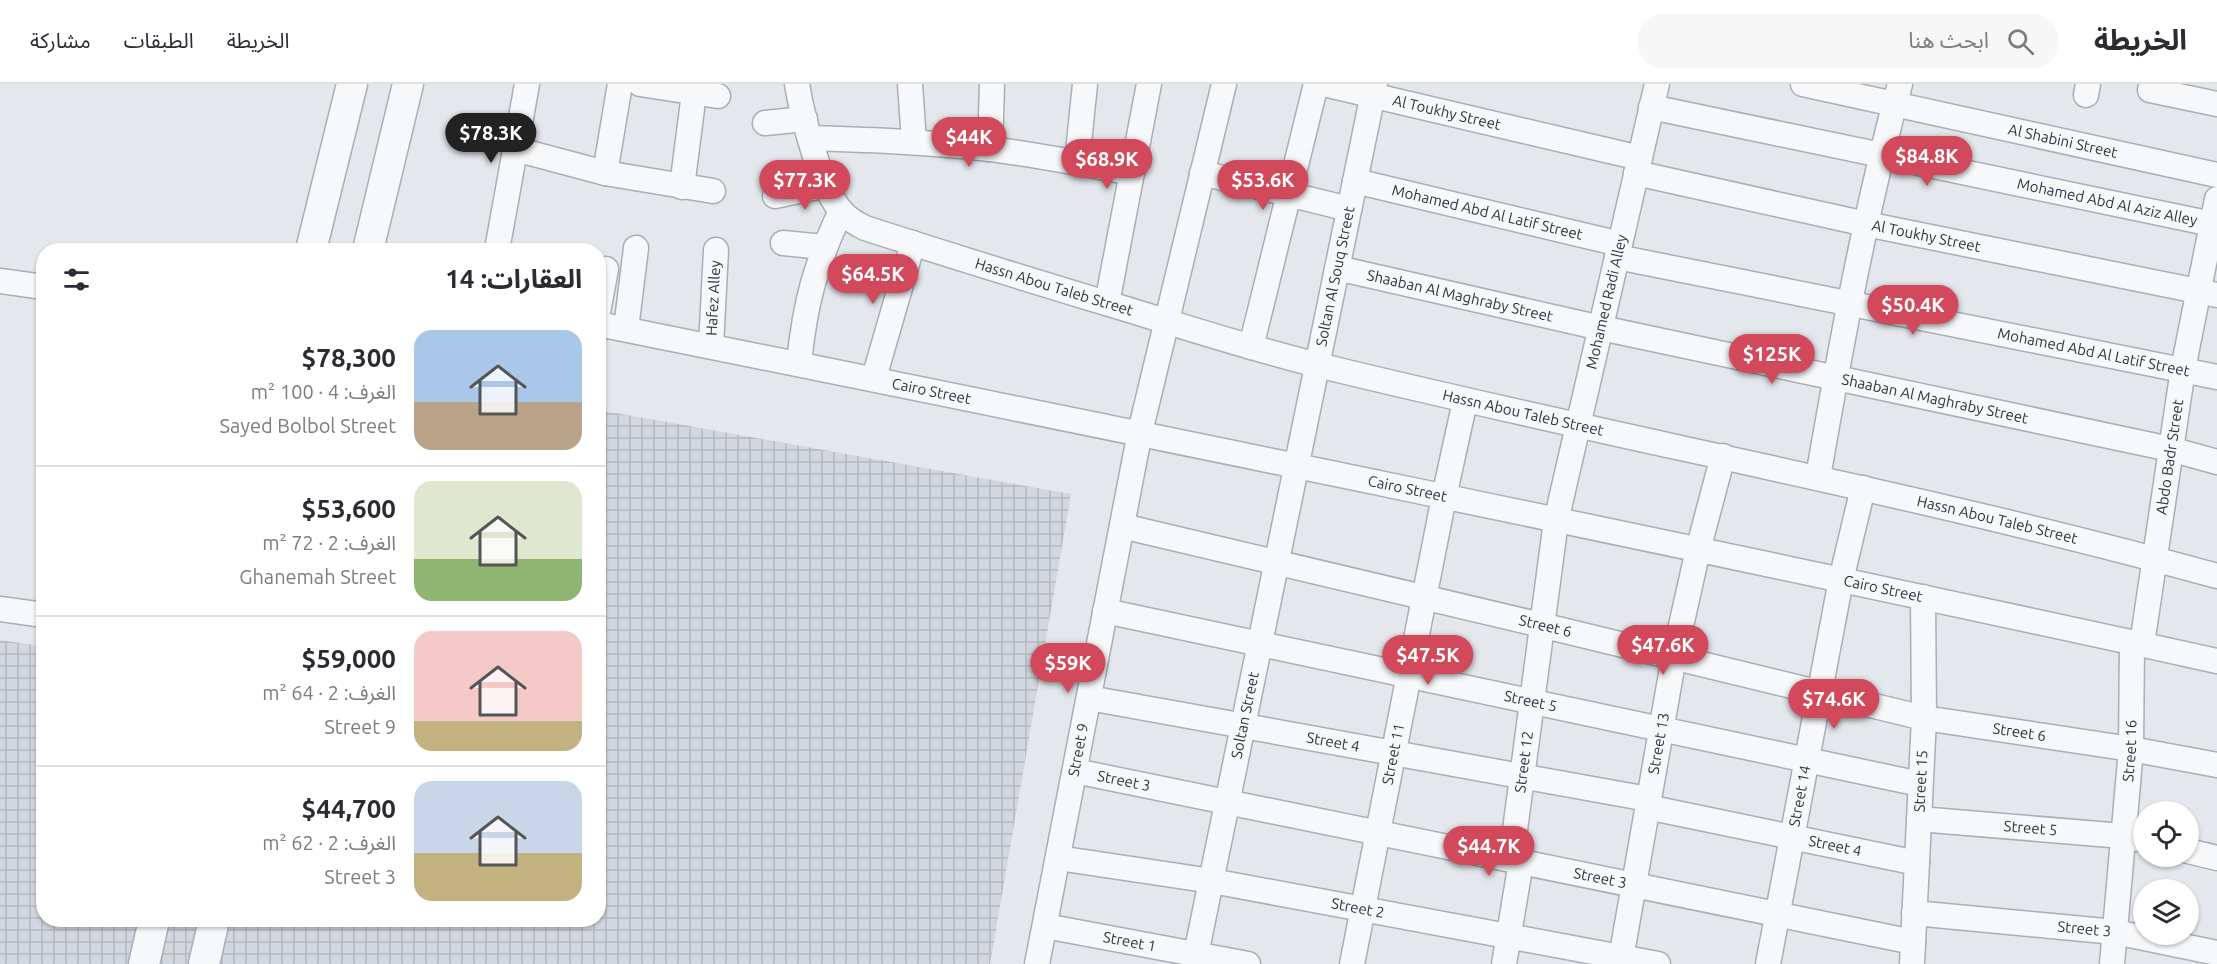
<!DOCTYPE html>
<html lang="ar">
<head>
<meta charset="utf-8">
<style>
  body { margin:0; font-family:Ubuntu,"Noto Sans Arabic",sans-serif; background:#f7f7f7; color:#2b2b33; direction:rtl; height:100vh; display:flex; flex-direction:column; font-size:22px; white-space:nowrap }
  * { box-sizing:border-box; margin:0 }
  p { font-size:20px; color:#7c7c81 }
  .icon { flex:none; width:33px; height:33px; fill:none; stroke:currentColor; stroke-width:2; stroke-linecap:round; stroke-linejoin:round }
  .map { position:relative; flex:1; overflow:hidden; direction:ltr }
  .details { position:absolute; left:36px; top:159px; width:570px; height:684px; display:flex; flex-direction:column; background:#fff; border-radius:24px; box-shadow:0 2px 4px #0004; direction:rtl }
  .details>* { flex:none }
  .controls { position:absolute; left:2133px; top:717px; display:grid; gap:12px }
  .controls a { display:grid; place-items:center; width:66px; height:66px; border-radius:50%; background:#fff; box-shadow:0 2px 4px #0004; font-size:30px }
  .price { position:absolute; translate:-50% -51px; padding:0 14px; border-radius:21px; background:#d1495b; color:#fff; font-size:20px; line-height:39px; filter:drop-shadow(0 2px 3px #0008) }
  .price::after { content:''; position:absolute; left:50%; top:36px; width:18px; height:14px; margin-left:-9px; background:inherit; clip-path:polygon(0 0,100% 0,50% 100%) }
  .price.current { background:#222; color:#fff }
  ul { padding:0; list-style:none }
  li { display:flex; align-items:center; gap:18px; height:150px; padding:0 24px }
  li+li { border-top:2px solid #e1e1e2 }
  li span { display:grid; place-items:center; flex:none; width:168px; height:120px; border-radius:18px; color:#555 }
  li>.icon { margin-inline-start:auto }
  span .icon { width:72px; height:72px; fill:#fffc; stroke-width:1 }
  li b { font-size:26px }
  h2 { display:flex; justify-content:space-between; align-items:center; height:72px; padding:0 24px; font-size:26px }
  header { display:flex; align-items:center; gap:36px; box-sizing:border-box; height:84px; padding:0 30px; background:#fff; border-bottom:2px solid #e1e1e2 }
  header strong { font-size:28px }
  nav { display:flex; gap:33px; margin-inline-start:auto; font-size:21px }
  .search { width:420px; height:54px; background:#f7f7f7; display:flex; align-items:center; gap:15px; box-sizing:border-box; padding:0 21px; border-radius:24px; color:#7c7c81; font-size:22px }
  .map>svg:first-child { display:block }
</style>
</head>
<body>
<header>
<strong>الخريطة</strong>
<div class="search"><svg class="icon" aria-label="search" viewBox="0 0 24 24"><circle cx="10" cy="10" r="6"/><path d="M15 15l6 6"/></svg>ابحث هنا</div>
<nav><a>الخريطة</a><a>الطبقات</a><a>مشاركة</a></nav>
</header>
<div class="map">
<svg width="2217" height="880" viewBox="0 0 2217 880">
  <defs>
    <pattern id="industrial-grid" width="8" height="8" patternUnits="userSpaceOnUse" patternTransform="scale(1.5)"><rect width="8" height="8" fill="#d2d6de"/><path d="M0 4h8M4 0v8" fill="none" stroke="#b4b8c0"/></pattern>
  </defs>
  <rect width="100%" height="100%" fill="#e4e7ec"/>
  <path fill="url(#industrial-grid)" d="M 599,326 L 1071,410 L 990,880 L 0,880 L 0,556 L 43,562 L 44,836 L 598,836 Z"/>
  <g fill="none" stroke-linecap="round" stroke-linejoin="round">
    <g stroke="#a9aeb7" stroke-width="27">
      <g id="minor">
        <path d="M 640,0 L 718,12"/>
        <path id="s1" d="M 797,0 C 802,31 821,106 842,128 C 848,135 857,140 865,144 C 952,172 1039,199 1126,225 C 1191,245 1256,266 1322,282 C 1619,355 1921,410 2217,492"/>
        <path d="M 910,0 L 914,58"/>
        <path id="s2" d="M 1324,0 L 1640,74"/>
        <path id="s3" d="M 1803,0 L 2217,91"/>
        <path d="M 2150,6 L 2217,20"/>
        <path d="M 2086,11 L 2088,0"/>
        <path id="s4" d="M 1651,23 L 2212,140"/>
        <path d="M 765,39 L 805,35"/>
        <path d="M 810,54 C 870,56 931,58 990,65 C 1038,71 1085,80 1132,89"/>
        <path d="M 515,65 L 605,89 L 713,107"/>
        <path d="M 990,65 L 992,0"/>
        <path d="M 1077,78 L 1085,0"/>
        <path d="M 605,89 L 620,0"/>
        <path d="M 1202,89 L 1349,125"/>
        <path id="s5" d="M 1636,89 L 1866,140 L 2217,211"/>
        <path id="s6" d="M 1355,97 L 1620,160"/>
        <path d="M 682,103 L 694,9"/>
        <path d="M 775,112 L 827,101"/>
        <path d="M 783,159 L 824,163"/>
        <path d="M 497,166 L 527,0"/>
        <path id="s7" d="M 1617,173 L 2217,293"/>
        <path id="s8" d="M 1337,184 L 1601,244 L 2170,365 L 2217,378"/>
        <path d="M 0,197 L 44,203"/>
        <path d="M 1107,219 L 1149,0"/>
        <path d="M 598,228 L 606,185"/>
        <path id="s9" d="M 598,240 C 1139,349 1679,459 2217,577"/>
        <path d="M 626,245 L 636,164"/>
        <path id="s10" d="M 711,262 L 716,166"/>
        <path d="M 1251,263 L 1316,0"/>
        <path d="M 799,279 C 805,219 815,182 841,127"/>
        <path d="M 874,294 L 913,159"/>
        <path d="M 1818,393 C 1841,261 1865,129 1900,0"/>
        <path id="s11" d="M 1122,442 L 1541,541 L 1924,634 L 2131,665 L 2217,681"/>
        <path d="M 0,525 L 44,531"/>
        <path id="s12" d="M 1105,527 L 1920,700"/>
        <path id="s13" d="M 2142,560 L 2183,285 L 2217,115"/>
        <path id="s14" d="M 1089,614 L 1648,715"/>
        <path id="s15" d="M 1075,687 L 1913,858"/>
        <path id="s16" d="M 1647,723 L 1917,779"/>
        <path id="s17" d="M 1919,735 L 2123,752 L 2144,756"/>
        <path d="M 2188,767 L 2217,774"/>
        <path id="s18" d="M 1058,774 L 1212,797 L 1658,880"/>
        <path id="s19" d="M 1511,776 L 1556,437 L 1657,0"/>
        <path id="s20" d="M 1914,829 L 2115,848 L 2217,869"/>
        <path id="s21" d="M 1045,842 L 1248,880"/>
        <path id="s22" d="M 1037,880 L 1140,348 L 1224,0"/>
        <path id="s23" d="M 1194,880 L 1375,0"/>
        <path id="s24" d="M 1352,880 L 1444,413 L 1465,317"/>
        <path d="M 1504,880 L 1521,778"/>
        <path id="s25" d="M 1620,880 L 1674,573 L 1698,466 L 1723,372"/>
        <path id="s26" d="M 1768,880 L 1841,496 L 1863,404"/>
        <path id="s27" d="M 1912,880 L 1924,634 L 1923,513"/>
        <path id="s28" d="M 2112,880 L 2131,665 L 2132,559"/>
      </g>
    </g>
    <g stroke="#a9aeb7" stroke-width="33">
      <g id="tertiary">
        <path d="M 311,166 L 352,0"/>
        <path d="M 368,166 L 408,0"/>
        <path d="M 144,880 L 154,836"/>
        <path d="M 204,880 L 214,836"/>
      </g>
    </g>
    <use href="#minor" stroke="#f7f8fa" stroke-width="24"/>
    <use href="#tertiary" stroke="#f7f8fa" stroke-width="30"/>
  </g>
  <g text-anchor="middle" stroke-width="6" stroke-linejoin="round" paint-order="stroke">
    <g font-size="15" fill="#2b3445" stroke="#f4f6f9">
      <text dy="5" stroke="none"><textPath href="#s2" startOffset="126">Al Toukhy Street</textPath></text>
      <text dy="5" stroke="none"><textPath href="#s3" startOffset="266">Al Shabini Street</textPath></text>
      <text dy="5" stroke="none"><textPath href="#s4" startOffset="466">Mohamed Abd Al Aziz Alley</textPath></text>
      <text dy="5" stroke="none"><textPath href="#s6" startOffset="136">Mohamed Abd Al Latif Street</textPath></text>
      <text dy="5" stroke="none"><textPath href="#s5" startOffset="297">Al Toukhy Street</textPath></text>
      <text dy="5" stroke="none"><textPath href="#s23" startOffset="702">Soltan Al Souq Street</textPath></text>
      <text dy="5" stroke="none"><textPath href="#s1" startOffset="363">Hassn Abou Taleb Street</textPath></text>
      <text dy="5" stroke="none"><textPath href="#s8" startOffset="126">Shaaban Al Maghraby Street</textPath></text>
      <text dy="5" stroke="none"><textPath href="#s10" startOffset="48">Hafez Alley</textPath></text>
      <text dy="5" stroke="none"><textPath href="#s19" startOffset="567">Mohamed Radi Alley</textPath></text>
      <text dy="5" stroke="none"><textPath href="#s7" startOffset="486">Mohamed Abd Al Latif Street</textPath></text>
      <text dy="5" stroke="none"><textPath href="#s9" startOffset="340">Cairo Street</textPath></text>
      <text dy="5" stroke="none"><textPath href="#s8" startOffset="612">Shaaban Al Maghraby Street</textPath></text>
      <text dy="5" stroke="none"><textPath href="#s1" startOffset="849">Hassn Abou Taleb Street</textPath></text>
      <text dy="5" stroke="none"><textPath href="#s13" startOffset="189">Abdo Badr Street</textPath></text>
      <text dy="5" stroke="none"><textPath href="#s9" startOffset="826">Cairo Street</textPath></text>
      <text dy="5" stroke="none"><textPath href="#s1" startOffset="1335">Hassn Abou Taleb Street</textPath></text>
      <text dy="5" stroke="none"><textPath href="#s9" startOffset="1312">Cairo Street</textPath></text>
      <text dy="5" stroke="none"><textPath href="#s11" startOffset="435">Street 6</textPath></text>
      <text dy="5" stroke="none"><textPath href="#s12" startOffset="435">Street 5</textPath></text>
      <text dy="5" stroke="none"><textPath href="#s23" startOffset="254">Soltan Street</textPath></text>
      <text dy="5" stroke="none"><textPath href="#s11" startOffset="921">Street 6</textPath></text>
      <text dy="5" stroke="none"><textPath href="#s14" startOffset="248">Street 4</textPath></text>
      <text dy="5" stroke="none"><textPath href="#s25" startOffset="224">Street 13</textPath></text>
      <text dy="5" stroke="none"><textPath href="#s28" startOffset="214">Street 16</textPath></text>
      <text dy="5" stroke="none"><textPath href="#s22" startOffset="218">Street 9</textPath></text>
      <text dy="5" stroke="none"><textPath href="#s24" startOffset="214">Street 11</textPath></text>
      <text dy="5" stroke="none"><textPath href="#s19" startOffset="99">Street 12</textPath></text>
      <text dy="5" stroke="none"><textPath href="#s27" startOffset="183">Street 15</textPath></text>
      <text dy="5" stroke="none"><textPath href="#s15" startOffset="50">Street 3</textPath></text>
      <text dy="5" stroke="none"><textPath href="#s26" startOffset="171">Street 14</textPath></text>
      <text dy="5" stroke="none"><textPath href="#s17" startOffset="112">Street 5</textPath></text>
      <text dy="5" stroke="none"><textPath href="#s16" startOffset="192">Street 4</textPath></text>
      <text dy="5" stroke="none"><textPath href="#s15" startOffset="536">Street 3</textPath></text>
      <text dy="5" stroke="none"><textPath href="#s18" startOffset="304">Street 2</textPath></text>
      <text dy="5" stroke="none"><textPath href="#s20" startOffset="171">Street 3</textPath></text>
      <text dy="5" stroke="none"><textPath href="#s21" startOffset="86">Street 1</textPath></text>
    </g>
  </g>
</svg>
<div class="controls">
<a><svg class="icon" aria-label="locate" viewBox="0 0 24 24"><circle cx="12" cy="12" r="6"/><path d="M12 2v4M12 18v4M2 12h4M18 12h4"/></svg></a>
<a><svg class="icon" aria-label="layers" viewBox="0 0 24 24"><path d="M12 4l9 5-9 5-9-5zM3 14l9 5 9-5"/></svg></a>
</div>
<b class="price current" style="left:491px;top:80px">$78.3K</b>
<b class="price" style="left:969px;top:84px">$44K</b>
<b class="price" style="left:1927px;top:103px">$84.8K</b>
<b class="price" style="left:1107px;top:106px">$68.9K</b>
<b class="price" style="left:805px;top:127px">$77.3K</b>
<b class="price" style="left:1263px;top:127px">$53.6K</b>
<b class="price" style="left:873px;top:221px">$64.5K</b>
<b class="price" style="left:1913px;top:252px">$50.4K</b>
<b class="price" style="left:1772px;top:301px">$125K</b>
<b class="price" style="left:1663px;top:592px">$47.6K</b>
<b class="price" style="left:1428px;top:602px">$47.5K</b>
<b class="price" style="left:1068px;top:610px">$59K</b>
<b class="price" style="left:1834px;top:646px">$74.6K</b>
<b class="price" style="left:1489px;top:793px">$44.7K</b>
<section class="details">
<h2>العقارات: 14<svg class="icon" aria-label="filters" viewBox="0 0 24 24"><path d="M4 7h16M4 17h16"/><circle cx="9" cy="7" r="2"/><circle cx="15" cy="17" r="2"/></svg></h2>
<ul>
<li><span style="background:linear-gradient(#a9c7e8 60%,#b9a48a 0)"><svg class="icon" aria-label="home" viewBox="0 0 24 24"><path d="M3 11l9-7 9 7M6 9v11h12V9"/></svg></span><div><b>$78,300</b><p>الغرف: 4 · 100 m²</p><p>Sayed Bolbol Street</p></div></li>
<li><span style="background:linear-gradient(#dfe7d0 65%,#8fb573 0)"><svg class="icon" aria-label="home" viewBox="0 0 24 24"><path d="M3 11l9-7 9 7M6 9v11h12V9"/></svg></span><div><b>$53,600</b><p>الغرف: 2 · 72 m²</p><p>Ghanemah Street</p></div></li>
<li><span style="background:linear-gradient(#f6c9c9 75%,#c2b280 0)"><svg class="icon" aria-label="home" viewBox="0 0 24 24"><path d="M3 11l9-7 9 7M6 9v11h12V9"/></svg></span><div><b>$59,000</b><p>الغرف: 2 · 64 m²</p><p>Street 9</p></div></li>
<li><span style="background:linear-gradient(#c9d6e8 60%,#c2b280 0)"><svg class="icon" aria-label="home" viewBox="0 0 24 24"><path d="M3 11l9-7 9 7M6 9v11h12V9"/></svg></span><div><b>$44,700</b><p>الغرف: 2 · 62 m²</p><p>Street 3</p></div></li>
</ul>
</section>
</div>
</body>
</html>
